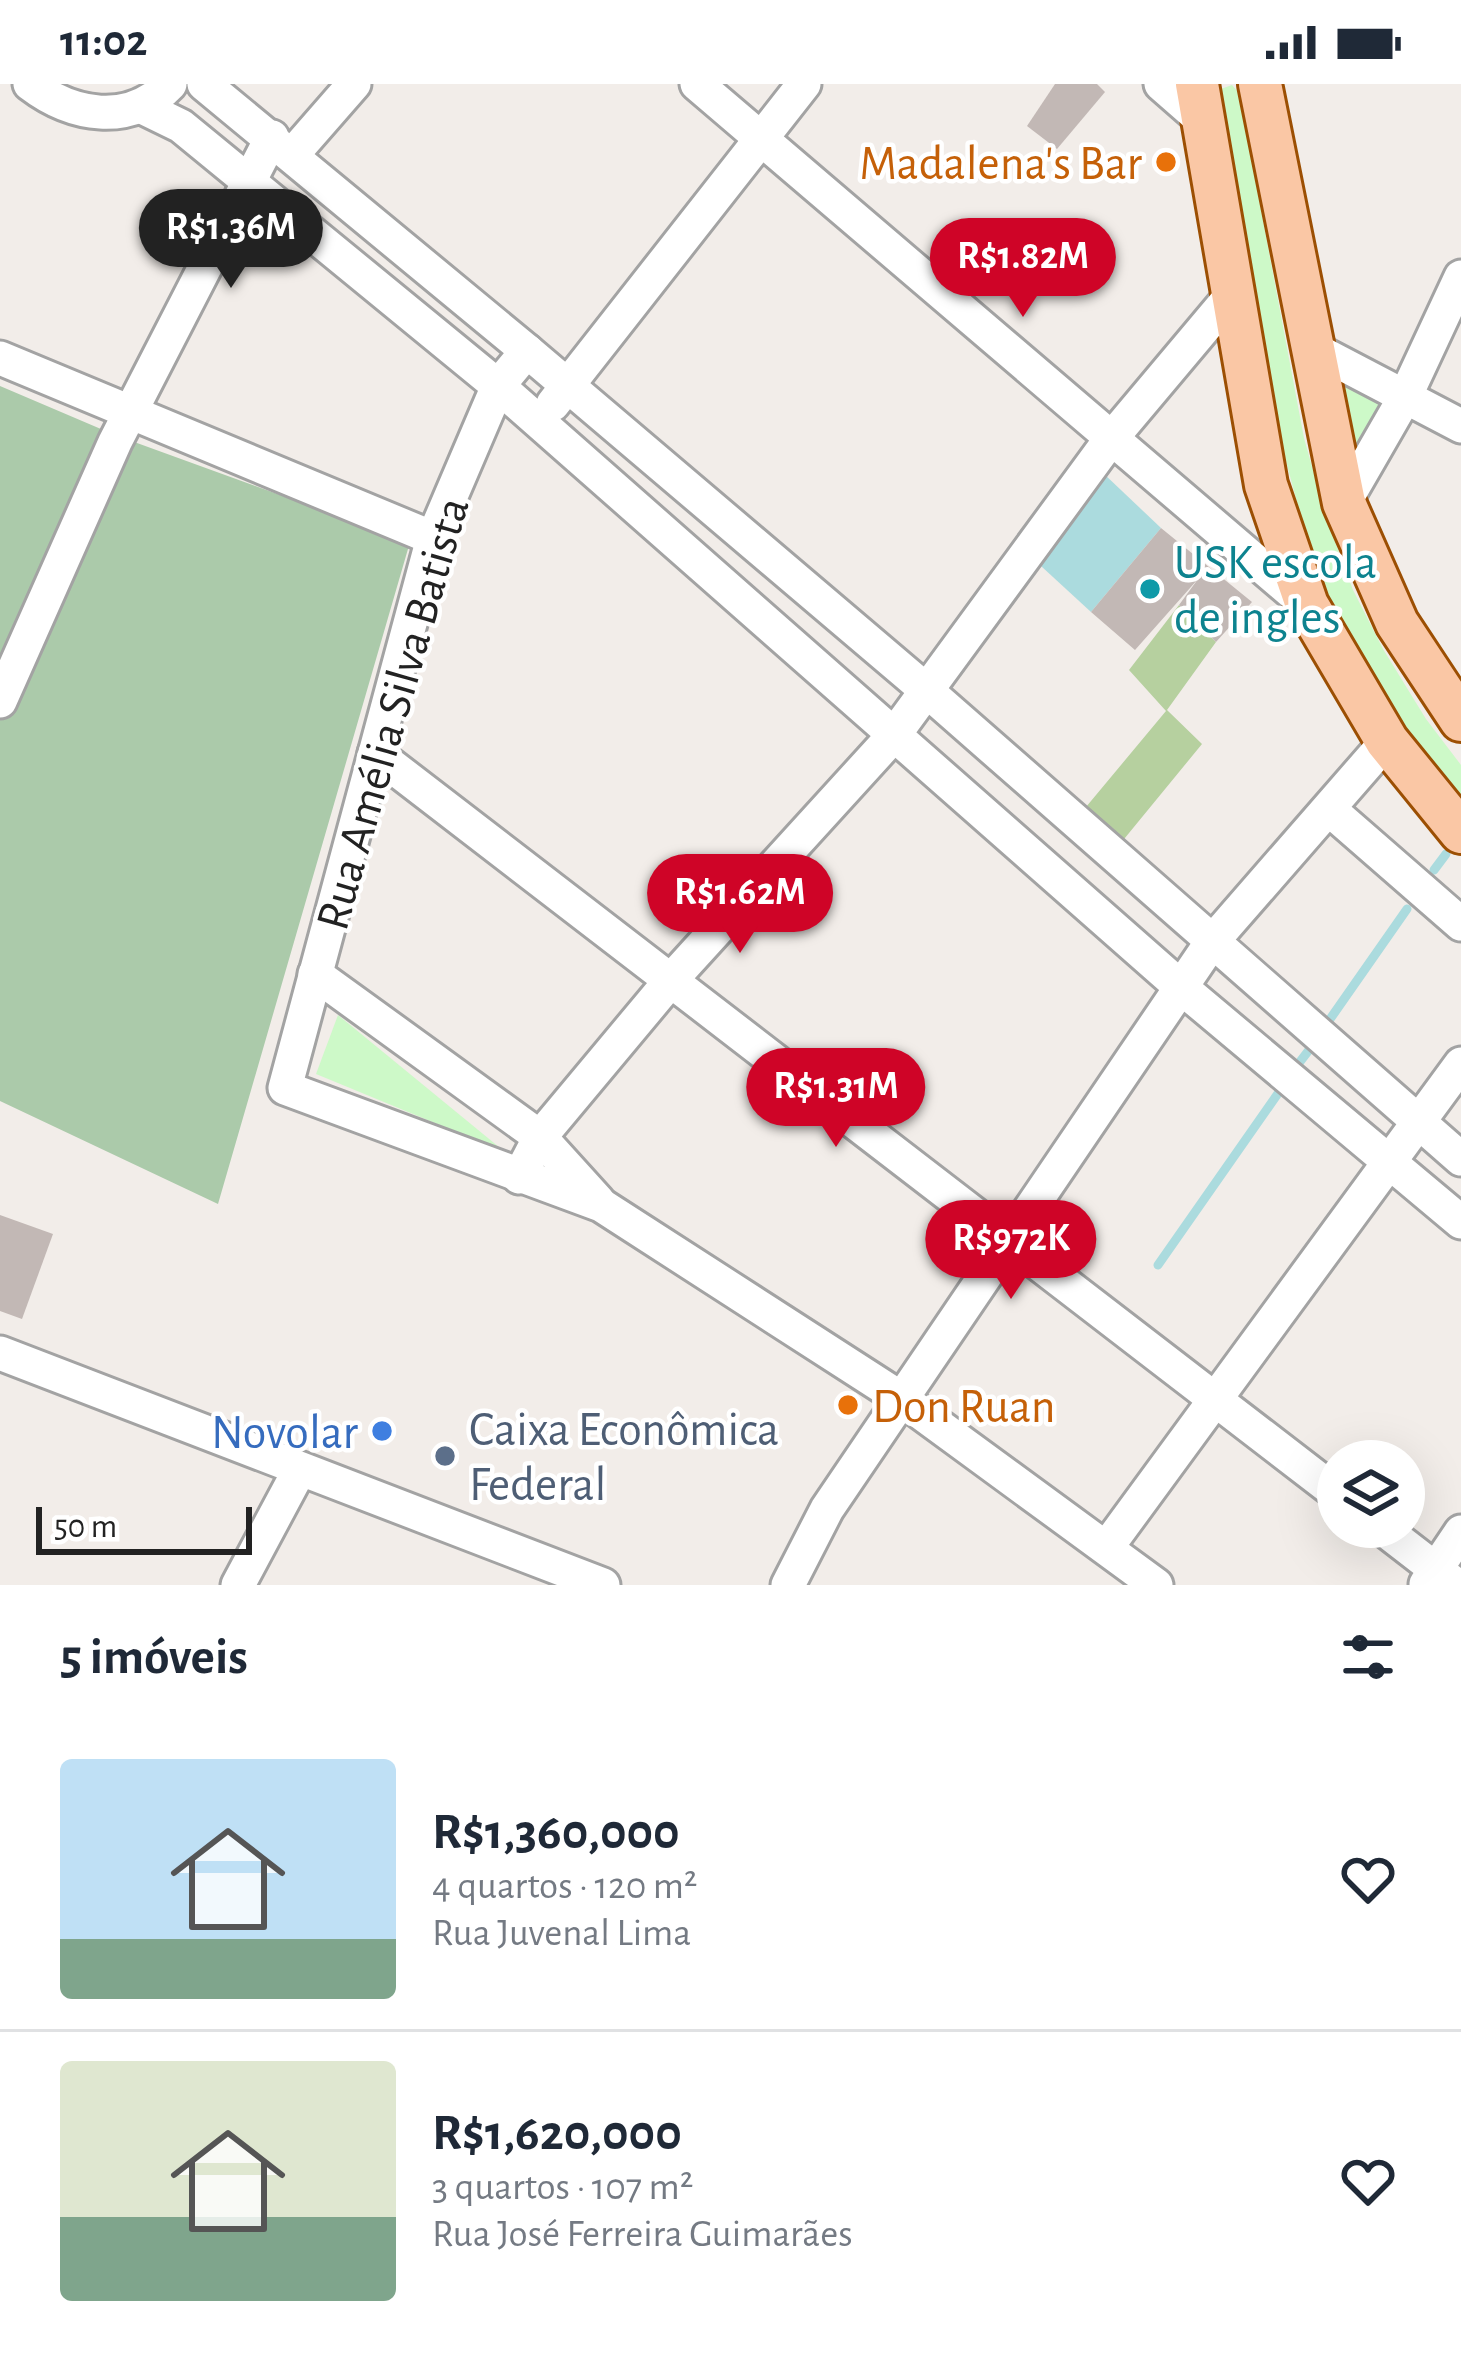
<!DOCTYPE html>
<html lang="pt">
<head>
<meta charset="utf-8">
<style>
  body { margin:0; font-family:"Alegreya Sans",sans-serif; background:#f6f6f7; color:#1f2937; height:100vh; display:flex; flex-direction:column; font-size:45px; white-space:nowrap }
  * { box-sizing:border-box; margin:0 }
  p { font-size:39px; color:#747a83 }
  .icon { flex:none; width:66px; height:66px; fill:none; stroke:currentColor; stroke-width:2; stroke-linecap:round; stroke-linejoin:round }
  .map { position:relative; height:1501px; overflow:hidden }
  .panel { display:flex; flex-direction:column; background:#fff; flex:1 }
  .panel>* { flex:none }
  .buttons { position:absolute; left:1317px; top:1356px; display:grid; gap:24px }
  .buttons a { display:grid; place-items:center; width:108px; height:108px; border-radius:50%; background:#fff; box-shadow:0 12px 48px #0002; font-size:60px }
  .scale { position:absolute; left:36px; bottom:30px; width:216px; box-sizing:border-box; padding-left:12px; border:6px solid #222; border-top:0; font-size:33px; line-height:42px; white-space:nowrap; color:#222; -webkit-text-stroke:9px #fff; paint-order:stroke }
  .price { position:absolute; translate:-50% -102px; padding:0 27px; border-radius:42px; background:#cf0427; color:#fff; font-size:39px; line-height:78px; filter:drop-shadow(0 3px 6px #0008) }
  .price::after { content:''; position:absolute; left:50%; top:72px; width:36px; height:27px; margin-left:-18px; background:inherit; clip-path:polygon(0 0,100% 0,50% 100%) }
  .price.current { background:#222; color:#fff }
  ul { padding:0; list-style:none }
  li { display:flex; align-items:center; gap:36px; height:300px; padding:0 60px }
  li+li { border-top:3px solid #e0e1e3 }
  li span { display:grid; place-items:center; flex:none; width:336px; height:240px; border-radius:12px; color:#555 }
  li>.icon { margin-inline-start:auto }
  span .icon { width:144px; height:144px; fill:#fffc; stroke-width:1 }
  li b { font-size:51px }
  h2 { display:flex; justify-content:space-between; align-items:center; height:144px; padding:0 60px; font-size:51px }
  .status { display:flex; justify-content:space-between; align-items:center; height:84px; padding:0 60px; background:#fff; direction:ltr }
  .status svg { height:33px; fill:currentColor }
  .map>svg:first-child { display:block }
</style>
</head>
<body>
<div class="status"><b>11:02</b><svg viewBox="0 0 49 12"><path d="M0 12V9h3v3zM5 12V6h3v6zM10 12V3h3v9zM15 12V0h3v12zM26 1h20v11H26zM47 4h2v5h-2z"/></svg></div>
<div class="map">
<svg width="1461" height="1501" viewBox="0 0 1461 1501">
  <rect width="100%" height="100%" fill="#f2ede9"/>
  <path fill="#b6d09f" d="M 1179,521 L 1216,558 L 1167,626 L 1202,660 L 1120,760 L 1086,723 L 1166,627 L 1129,586 Z"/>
  <path fill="#abcaaa" d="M 0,302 L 115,351 L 410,458 L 218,1120 L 0,1017 Z"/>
  <g fill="#cdf9c8">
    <path d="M 1232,1 L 1239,9 L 1304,354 L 1327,436 L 1353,506 L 1383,565 L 1426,635 L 1461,681 L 1461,726 L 1431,694 L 1329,517 L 1304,445 L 1282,362 L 1217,18 L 1218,6 Z"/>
    <path d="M 1330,283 L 1399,314 L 1352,388 Z"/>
    <path d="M 338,931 L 505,1068 L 316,990 Z"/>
  </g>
  <path fill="#abdbde" d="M 1103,389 L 1161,444 L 1091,528 L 1041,482 Z"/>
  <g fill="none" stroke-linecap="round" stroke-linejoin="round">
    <g stroke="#abdbde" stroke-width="9">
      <path d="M 1434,786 L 1446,770"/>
      <path d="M 1328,938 L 1407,825"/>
      <path d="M 1299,979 L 1309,966"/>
      <path d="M 1158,1181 L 1279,1008"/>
    </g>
  </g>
  <g fill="#c2b8b5">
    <path d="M 1055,0 L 1097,0 L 1105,8 L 1057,65 L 1027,42 Z"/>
    <path d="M 1161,444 L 1252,518 L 1216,558 L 1179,521 L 1198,495 L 1135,566 L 1091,528 Z"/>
    <path d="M 0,1131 L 53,1150 L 22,1235 L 0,1227 Z"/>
  </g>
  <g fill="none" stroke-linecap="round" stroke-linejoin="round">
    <g stroke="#a3a3a3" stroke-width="39">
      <g id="minor">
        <path d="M 30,0 C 72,32 129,43 170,0"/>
        <path d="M 204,0 L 527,267 L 926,606 L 1461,1075"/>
        <path d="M 697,0 L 1307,521"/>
        <path d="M 1161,0 L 1201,35"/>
        <path d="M 140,22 L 181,42 L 498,302 L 1183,905 L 1461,1138"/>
        <path d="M 292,71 L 354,0"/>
        <path d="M 1310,263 L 1461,342"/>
        <path d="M 527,267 L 498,302 L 433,454 L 285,1004 L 601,1121 L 902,1315 L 1156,1501"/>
        <path d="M 0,274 L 433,454"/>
        <path d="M 553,320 L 804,0"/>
        <path d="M 1344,419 L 1405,313 L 1461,193"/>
        <path d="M 0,617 L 115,358 L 272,53"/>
        <path d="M 375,669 L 1338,1410"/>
        <path d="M 1329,725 L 1461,840"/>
        <path d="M 315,890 L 540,1053 L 598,1117"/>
        <path d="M 519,1093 L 540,1053 L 671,896 L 894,651 L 1110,356 L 1231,212"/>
        <path d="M 0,1269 L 603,1501"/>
        <path d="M 1381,1443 L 1456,1501"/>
        <path d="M 1107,1463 L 1461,980"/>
        <path d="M 1426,1500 L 1461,1448"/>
        <path d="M 238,1501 L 300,1385"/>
        <path d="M 788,1501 L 827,1425 L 1211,859 L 1387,657"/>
      </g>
    </g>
    <g stroke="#9c4f03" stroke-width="48">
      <g id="major">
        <path d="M 1197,0 L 1266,401 L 1307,521 L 1387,657 L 1461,748"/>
        <path d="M 1260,0 L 1344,419 L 1397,539 L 1461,636"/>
      </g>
    </g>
    <use href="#minor" stroke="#fff" stroke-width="33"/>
    <use href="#major" stroke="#fac7a5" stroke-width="42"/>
  </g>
  <g fill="#e8710a" stroke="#fff" stroke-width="4.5">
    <circle cx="1166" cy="78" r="12"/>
    <circle cx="848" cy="1321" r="12"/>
  </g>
  <circle fill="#0f9aa8" stroke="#fff" stroke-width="4.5" cx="1150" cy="505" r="12"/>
  <circle fill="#3f7fe0" stroke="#fff" stroke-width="4.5" cx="382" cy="1347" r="12"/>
  <circle fill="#5c6f8a" stroke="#fff" stroke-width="4.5" cx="445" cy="1372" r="12"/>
  <g text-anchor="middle" stroke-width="9" stroke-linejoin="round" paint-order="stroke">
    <g font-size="48" fill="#c56008" stroke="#fff" text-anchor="end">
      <text x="1142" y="95">Madalena's Bar</text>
      <text x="872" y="1338" text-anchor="start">Don Ruan</text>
    </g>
    <g font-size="48" fill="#0d838f" stroke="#fff" text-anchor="start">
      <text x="1174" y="494">USK escola<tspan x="1174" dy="55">de ingles</tspan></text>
    </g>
    <g font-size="48" fill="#222" stroke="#fff">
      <text transform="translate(391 629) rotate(-74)" y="17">Rua Amélia Silva Batista</text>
    </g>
    <g font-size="48" fill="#4e5e75" stroke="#fff" text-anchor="start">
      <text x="469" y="1361">Caixa Econômica<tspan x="469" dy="55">Federal</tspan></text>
    </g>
    <g font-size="48" fill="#366cbe" stroke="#fff" text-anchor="end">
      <text x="358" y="1364">Novolar</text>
    </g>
  </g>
</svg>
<div class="buttons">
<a><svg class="icon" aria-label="layers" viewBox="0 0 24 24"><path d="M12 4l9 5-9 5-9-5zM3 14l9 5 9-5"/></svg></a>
</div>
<div class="scale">50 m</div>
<b class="price current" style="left:231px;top:207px">R$1.36M</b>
<b class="price" style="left:1023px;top:236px">R$1.82M</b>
<b class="price" style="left:740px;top:872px">R$1.62M</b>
<b class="price" style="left:836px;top:1066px">R$1.31M</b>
<b class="price" style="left:1011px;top:1218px">R$972K</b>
</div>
<section class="panel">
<h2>5 imóveis<svg class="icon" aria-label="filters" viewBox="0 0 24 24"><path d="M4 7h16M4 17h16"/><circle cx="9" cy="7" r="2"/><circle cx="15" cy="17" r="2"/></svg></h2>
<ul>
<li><span style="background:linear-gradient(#bfe0f5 75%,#7fa58c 0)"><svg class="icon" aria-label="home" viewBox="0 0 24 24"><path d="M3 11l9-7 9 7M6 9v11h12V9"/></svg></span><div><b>R$1,360,000</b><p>4 quartos · 120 m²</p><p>Rua Juvenal Lima</p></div><svg class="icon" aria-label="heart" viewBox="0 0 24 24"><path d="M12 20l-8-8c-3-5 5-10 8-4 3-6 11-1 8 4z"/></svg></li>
<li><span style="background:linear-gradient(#dfe7d0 65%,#7fa58c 0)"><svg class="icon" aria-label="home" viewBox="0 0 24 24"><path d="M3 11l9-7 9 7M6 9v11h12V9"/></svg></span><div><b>R$1,620,000</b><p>3 quartos · 107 m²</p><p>Rua José Ferreira Guimarães</p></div><svg class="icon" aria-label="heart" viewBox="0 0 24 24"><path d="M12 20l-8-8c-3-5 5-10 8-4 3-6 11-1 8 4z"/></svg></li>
</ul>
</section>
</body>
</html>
